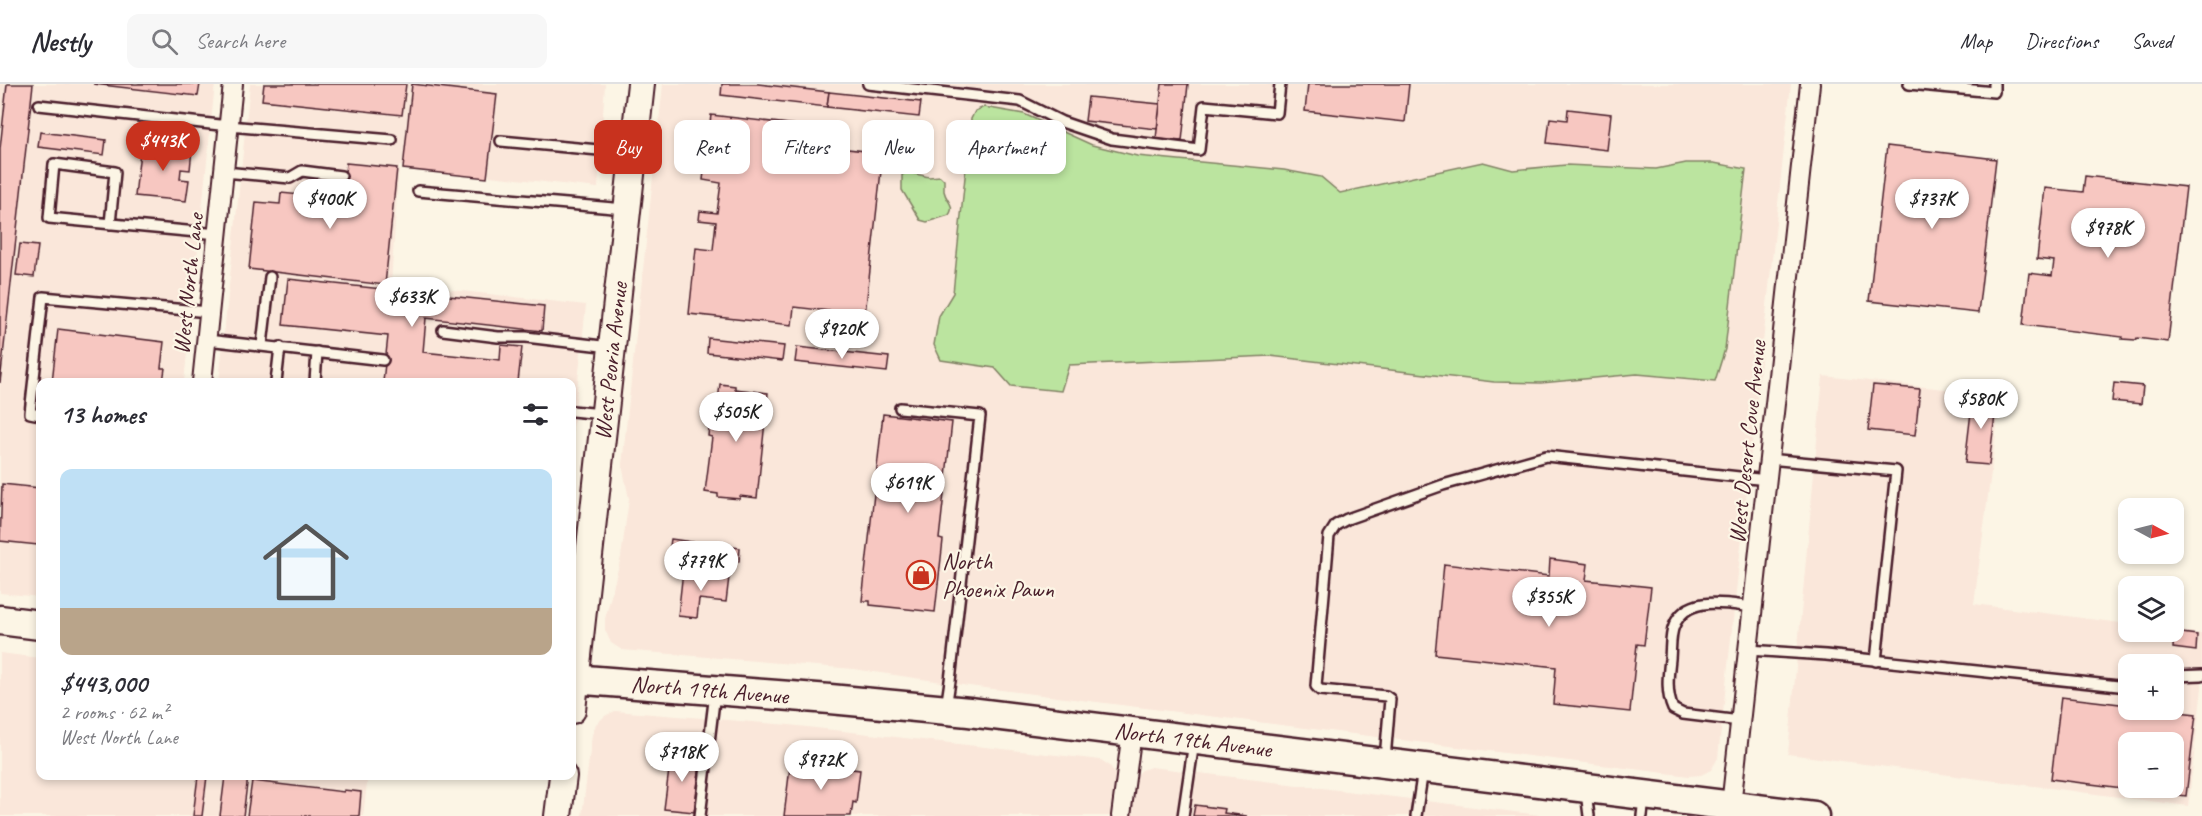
<!DOCTYPE html>
<html lang="en">
<head>
<meta charset="utf-8">
<style>
  body { margin:0; font-family:Caveat,sans-serif; background:#f7f7f7; color:#2b2b33; height:100vh; display:flex; flex-direction:column; font-size:22px; white-space:nowrap }
  * { box-sizing:border-box; margin:0 }
  p { font-size:20px; color:#7c7c81 }
  .icon { flex:none; width:33px; height:33px; fill:none; stroke:currentColor; stroke-width:2; stroke-linecap:round; stroke-linejoin:round }
  .map { position:relative; flex:1; overflow:hidden }
  .sheet { position:absolute; left:36px; top:294px; width:540px; height:402px; display:flex; flex-direction:column; background:#fff; border-radius:12px; box-shadow:0 3px 9px #0003 }
  .sheet>* { flex:none }
  .top-card { position:absolute; left:594px; top:36px; width:570px; height:54px; display:flex; gap:12px }
  .needle { width:39px; rotate:97deg }
  .controls { position:absolute; left:2118px; top:414px; display:grid; gap:12px }
  .controls a { display:grid; place-items:center; width:66px; height:66px; border-radius:12px; background:#fff; box-shadow:0 3px 9px #0003; font-size:30px }
  .price { position:absolute; translate:-50% -51px; padding:0 14px; border-radius:21px; background:#fff; color:#222; font-size:20px; line-height:39px; filter:drop-shadow(0 2px 3px #0008) }
  .price::after { content:''; position:absolute; left:50%; top:36px; width:18px; height:14px; margin-left:-9px; background:inherit; clip-path:polygon(0 0,100% 0,50% 100%) }
  .price.active { background:#c8321e; color:#fff }
  ul { padding:0; list-style:none }
  li { display:grid; align-content:center; gap:12px; height:318px; padding:0 24px }
  li+li { border-top:2px solid #e1e1e2 }
  li span { display:grid; place-items:center; height:186px; border-radius:12px; color:#555 }
  li>.icon { margin-inline-start:auto }
  span .icon { width:108px; height:108px; fill:#fffc; stroke-width:1 }
  li b { font-size:26px }
  h2 { display:flex; justify-content:space-between; align-items:center; height:72px; padding:0 24px; font-size:26px }
  .pill { padding:0 21px; border-radius:12px; background:#fff; box-shadow:0 3px 9px #0003; font-size:21px; line-height:54px }
  .pill.active { background:#c8321e; color:#fff }
  header { display:flex; align-items:center; gap:36px; box-sizing:border-box; height:84px; padding:0 30px; background:#fff; border-bottom:2px solid #e1e1e2 }
  header strong { font-size:28px }
  nav { display:flex; gap:33px; margin-inline-start:auto; font-size:21px }
  .search { width:420px; height:54px; background:#f7f7f7; display:flex; align-items:center; gap:15px; box-sizing:border-box; padding:0 21px; border-radius:12px; color:#7c7c81; font-size:22px }
  .map>svg:first-child { display:block }
</style>
</head>
<body>
<header>
<strong>Nestly</strong>
<div class="search"><svg class="icon" aria-label="search" viewBox="0 0 24 24"><circle cx="10" cy="10" r="6"/><path d="M15 15l6 6"/></svg>Search here</div>
<nav><a>Map</a><a>Directions</a><a>Saved</a></nav>
</header>
<div class="map">
<svg width="2202" height="732" viewBox="0 0 2202 732">
  <rect width="100%" height="100%" fill="#fcf5e5"/>
  <filter id="ink" filterUnits="userSpaceOnUse"><feTurbulence type="fractalNoise" baseFrequency=".0167" numOctaves="2"/><feDisplacementMap in="SourceGraphic" scale="12" xChannelSelector="R" yChannelSelector="G"/><feConvolveMatrix kernelMatrix="1 2 1 2 8 2 1 2 1" color-interpolation-filters="sRGB"/></filter>
  <g filter="url(#ink)">
    <g fill="#fae7da" fill-rule="evenodd">
      <path d="M 0,0 L 215,0 L 184,298 L 40,298 L 40,513 L 0,509 Z"/>
      <path d="M 250,0 L 605,0 L 598,104 L 399,82 L 391,199 L 586,221 L 572,354 L 572,298 L 219,298 Z"/>
      <path d="M 663,0 L 1791,0 L 1718,674 L 1711,686 L 1701,691 L 1689,692 L 969,602 L 854,585 L 622,566 L 611,559 L 605,546 L 605,535 L 621,473 L 629,415 L 622,381 Z"/>
      <path d="M 1823,292 L 2001,311 L 1974,520 L 2128,540 L 2128,548 L 2174,546 L 2202,550 L 2202,604 L 2188,722 L 1788,670 ZM 2128,580 L 2174,580 L 2174,626 L 2128,626 ZM 2128,658 L 2174,658 L 2174,704 L 2128,704 Z"/>
      <path d="M 0,569 L 40,574 L 40,692 L 368,692 L 363,732 L 0,732 Z"/>
      <path d="M 615,627 L 789,641 L 1101,676 L 1110,682 L 1115,690 L 1110,732 L 582,732 L 592,651 L 596,640 L 605,632 Z"/>
      <path d="M 1151,683 L 1548,732 L 1131,732 L 1135,693 L 1142,686 Z"/>
    </g>
    <g fill="#bbe49f" stroke="#828265" stroke-width="1.5">
      <path d="M 984,23 L 1024,30 L 1092,61 L 1137,72 L 1284,86 L 1321,93 L 1340,109 L 1483,78 L 1513,86 L 1566,81 L 1656,85 L 1686,79 L 1714,79 L 1746,85 L 1725,265 L 1715,297 L 1637,290 L 1541,299 L 1494,298 L 1270,272 L 1069,281 L 1061,307 L 1011,302 L 995,284 L 941,276 L 934,261 L 939,232 L 953,209 L 971,35 L 975,27 Z"/>
      <path d="M 907,88 L 929,93 L 940,92 L 944,96 C 944,97 944,106 944,107 C 946,118 956,120 949,131 L 927,138 L 920,136 L 902,106 L 902,91 Z"/>
    </g>
    <g fill="#f7c7c1" stroke="#4a1f2b" stroke-width="1.5" fill-rule="evenodd">
      <path d="M 7,0 L 33,0 L 0,299 L 0,65 Z"/>
      <path d="M 93,0 L 200,0 L 198,12 Z"/>
      <path d="M 264,0 L 406,0 L 402,31 L 262,16 Z"/>
      <path d="M 412,0 L 497,10 L 487,94 L 403,85 Z"/>
      <path d="M 722,0 L 758,0 L 829,8 L 827,23 L 721,11 Z"/>
      <path d="M 1162,0 L 1188,0 L 1182,57 L 1156,55 Z"/>
      <path d="M 1308,0 L 1409,0 L 1405,38 L 1305,27 Z"/>
      <path d="M 829,8 L 921,18 L 919,33 L 827,23 Z"/>
      <path d="M 1088,13 L 1160,20 L 1157,45 L 1085,37 Z"/>
      <path d="M 1568,25 L 1611,30 L 1607,66 L 1547,59 L 1550,34 L 1567,36 Z"/>
      <path d="M 711,31 L 814,43 L 812,61 L 883,69 L 865,231 L 794,223 L 792,241 L 689,230 L 696,164 L 713,166 L 716,138 L 699,136 L 700,127 L 717,129 L 721,99 L 703,96 Z"/>
      <path d="M 40,48 L 106,56 L 104,71 L 38,63 Z"/>
      <path d="M 141,59 L 192,65 L 190,86 L 181,85 L 180,95 L 189,96 L 186,117 L 135,112 Z"/>
      <path d="M 1887,62 L 1996,75 L 1978,229 L 1869,217 Z"/>
      <path d="M 346,79 L 397,84 L 385,201 L 249,185 L 256,118 L 280,120 L 281,109 L 342,115 Z"/>
      <path d="M 2085,92 L 2186,103 L 2168,258 L 2137,254 L 2136,256 L 2122,255 L 2123,253 L 2023,241 L 2029,189 L 2052,192 L 2054,177 L 2037,175 L 2045,104 L 2083,108 Z"/>
      <path d="M 20,160 L 38,162 L 34,193 L 16,191 Z"/>
      <path d="M 288,195 L 544,222 L 542,247 L 426,234 L 423,268 L 500,276 L 501,261 L 522,263 L 518,298 L 383,298 L 388,252 L 283,241 Z"/>
      <path d="M 58,245 L 164,258 L 161,284 L 165,284 L 163,298 L 52,298 Z"/>
      <path d="M 708,254 L 784,262 L 782,277 L 707,269 Z"/>
      <path d="M 797,263 L 889,273 L 887,288 L 795,278 Z"/>
      <path d="M 2114,299 L 2143,302 L 2141,320 L 2112,317 Z"/>
      <path d="M 720,300 L 735,302 L 735,305 L 768,309 L 757,414 L 740,412 L 740,415 L 718,413 L 718,410 L 705,408 L 712,353 L 708,352 L 712,317 L 718,317 Z"/>
      <path d="M 1873,301 L 1920,305 L 1915,351 L 1868,346 Z"/>
      <path d="M 1973,311 L 1997,314 L 1989,381 L 1965,379 Z"/>
      <path d="M 883,330 L 952,338 L 939,455 L 943,456 L 935,528 L 870,521 L 870,517 L 862,517 Z"/>
      <path d="M 2,400 L 40,404 L 40,447 L 38,461 L 0,457 Z"/>
      <path d="M 671,455 L 705,460 L 703,473 L 669,469 Z"/>
      <path d="M 706,460 L 740,464 L 739,478 L 705,473 Z"/>
      <path d="M 1550,475 L 1588,480 L 1586,496 L 1651,503 L 1644,561 L 1637,560 L 1630,628 L 1553,620 L 1556,583 L 1435,570 L 1444,480 L 1549,492 Z"/>
      <path d="M 683,487 L 729,493 L 726,518 L 699,515 L 697,534 L 678,532 Z"/>
      <path d="M 2174,548 L 2197,551 L 2196,567 L 2173,564 Z"/>
      <path d="M 2061,613 L 2128,621 L 2128,626 L 2161,626 L 2196,630 L 2186,712 L 2051,695 ZM 2128,658 L 2174,658 L 2174,704 L 2128,704 Z"/>
      <path d="M 671,670 L 701,674 L 694,728 L 664,725 Z"/>
      <path d="M 801,679 L 860,686 L 856,719 L 853,718 L 851,732 L 784,732 L 790,683 L 800,684 Z"/>
      <path d="M 198,692 L 207,692 L 202,732 L 193,732 Z"/>
      <path d="M 225,692 L 248,692 L 243,732 L 220,732 Z"/>
      <path d="M 252,697 L 344,708 L 344,706 L 361,708 L 359,732 L 247,732 Z"/>
      <path d="M 1195,721 L 1225,725 L 1224,729 L 1247,732 L 1193,732 Z"/>
    </g>
    <g fill="none" stroke-linecap="round" stroke-linejoin="round">
      <g stroke="#4a1f2b" stroke-width="14">
        <g id="service">
          <path d="M 868,0 L 1020,17 L 1062,38 L 1112,55 L 1199,66 L 1204,22 L 1277,29 L 1280,0"/>
          <path d="M 1909,0 L 1994,8 L 1994,0"/>
          <path d="M 39,21 L 229,42 L 392,56"/>
          <path d="M 501,57 L 631,69"/>
          <path d="M 224,88 L 290,94 L 302,87 L 341,92"/>
          <path d="M 418,107 L 625,125"/>
          <path d="M 110,140 L 115,88 L 54,80 L 49,134 L 218,150"/>
          <path d="M 443,246 L 498,253 L 526,253 L 610,263"/>
          <path d="M 207,256 L 383,276"/>
          <path d="M 262,261 L 270,193"/>
          <path d="M 276,298 L 280,263"/>
          <path d="M 315,298 L 317,268"/>
          <path d="M 900,324 L 980,332 L 950,597 L 946,624"/>
          <path d="M 572,327 L 602,330"/>
          <path d="M 40,331 L 30,329 L 43,213 L 209,228"/>
          <path d="M 1769,375 L 1896,387 L 1876,577"/>
          <path d="M 1748,566 L 1826,571 L 2128,603"/>
          <path d="M 2174,592 L 2202,591"/>
          <path d="M 1740,637 L 1683,630 L 1673,625 C 1666,609 1668,592 1670,575 C 1671,564 1670,551 1674,542 C 1687,510 1726,520 1753,523"/>
          <path d="M 1385,675 L 1390,615 L 1386,612 L 1320,606 L 1316,602 L 1329,452 L 1336,441 L 1347,435 L 1443,401 L 1546,372 L 1767,396"/>
          <path d="M 1586,708 L 1589,732"/>
          <path d="M 700,732 L 715,609"/>
          <path d="M 1183,732 L 1194,658"/>
          <path d="M 1416,732 L 1423,686"/>
          <path d="M 1642,732 L 1644,715"/>
        </g>
      </g>
      <g stroke="#4a1f2b" stroke-width="22">
        <g id="minor">
          <path d="M 202,298 L 233,0"/>
          <path d="M 1731,722 L 1810,0"/>
          <path d="M 1121,732 L 1132,647"/>
        </g>
      </g>
      <g stroke="#4a1f2b" stroke-width="30">
        <g id="secondary">
          <path id="s1" d="M 572,626 L 641,0"/>
          <path d="M 558,732 L 563,692"/>
        </g>
      </g>
      <g stroke="#4a1f2b" stroke-width="33">
        <g id="primary">
          <path d="M 0,536 L 40,541"/>
          <path id="s2" d="M 572,595 L 830,615 L 969,628 L 1814,732"/>
        </g>
      </g>
      <use href="#service" stroke="#fcf5e5" stroke-width="9"/>
      <use href="#minor" stroke="#fcf5e5" stroke-width="18"/>
      <use href="#secondary" stroke="#fcf5e5" stroke-width="26"/>
      <use href="#primary" stroke="#fcf5e5" stroke-width="28"/>
    </g>
  </g>
  <defs>
    <g id="shop-ring" transform="scale(1.5)"><circle r="9.5" fill="#fcf5e5" stroke="#c8321e" stroke-width="1.5"/><path d="M-5-2.5h2.3a2.7 3.5 0 0 1 5.4 0H5L5.5 6h-11ZM-1.5-2.5h3a1.5 2.3 0 0 0-3 0Z" fill="#c8321e"/></g>
  </defs>
  <g fill-rule="evenodd">
    <use href="#shop-ring" x="921" y="491"/>
  </g>
  <g text-anchor="middle" stroke-width="4.5" stroke-linejoin="round" paint-order="stroke">
    <g font-size="24" fill="#4a1f2b" stroke="#fcf5e5">
      <text transform="translate(188 200) rotate(-84)" y="8">West North Lane</text>
      <text dy="8" stroke="none"><textPath href="#s1" startOffset="351">West Peoria Avenue</textPath></text>
      <text transform="translate(1747 358) rotate(-84)" y="8">West Desert Cove Avenue</text>
      <text dy="8" stroke="none"><textPath href="#s2" startOffset="138">North 19th Avenue</textPath></text>
      <text dy="8" stroke="none"><textPath href="#s2" startOffset="624">North 19th Avenue</textPath></text>
    </g>
    <g font-size="24" fill="#4a1f2b" stroke="#fcf5e5" text-anchor="start">
      <text x="942" y="485">North<tspan x="942" dy="28">Phoenix Pawn</tspan></text>
    </g>
  </g>
</svg>
<div class="controls">
<a><svg class="needle" viewBox="-14 -14 28 28"><path d="M0-13l5 13h-10z" fill="#e53935"/><path d="M0 13l5-13h-10z" fill="#7c7c81"/></svg></a>
<a><svg class="icon" aria-label="layers" viewBox="0 0 24 24"><path d="M12 4l9 5-9 5-9-5zM3 14l9 5 9-5"/></svg></a>
<a>+</a>
<a>−</a>
</div>
<b class="price active" style="left:163px;top:88px">$443K</b>
<b class="price" style="left:330px;top:146px">$400K</b>
<b class="price" style="left:1932px;top:146px">$737K</b>
<b class="price" style="left:2108px;top:175px">$978K</b>
<b class="price" style="left:412px;top:244px">$633K</b>
<b class="price" style="left:842px;top:276px">$920K</b>
<b class="price" style="left:1981px;top:346px">$580K</b>
<b class="price" style="left:736px;top:359px">$505K</b>
<b class="price" style="left:908px;top:430px">$619K</b>
<b class="price" style="left:701px;top:508px">$779K</b>
<b class="price" style="left:1549px;top:544px">$355K</b>
<b class="price" style="left:682px;top:699px">$718K</b>
<b class="price" style="left:821px;top:707px">$972K</b>
<div class="top-card">
<a class="pill active">Buy</a>
<a class="pill">Rent</a>
<a class="pill">Filters</a>
<a class="pill">New</a>
<a class="pill">Apartment</a>
</div>
<section class="sheet">
<h2>13 homes<svg class="icon" aria-label="filters" viewBox="0 0 24 24"><path d="M4 7h16M4 17h16"/><circle cx="9" cy="7" r="2"/><circle cx="15" cy="17" r="2"/></svg></h2>
<ul>
<li><span style="background:linear-gradient(#bfe0f5 75%,#b9a48a 0)"><svg class="icon" aria-label="home" viewBox="0 0 24 24"><path d="M3 11l9-7 9 7M6 9v11h12V9"/></svg></span><div><b>$443,000</b><p>2 rooms · 62 m²</p><p>West North Lane</p></div></li>
</ul>
</section>
</div>
</body>
</html>
